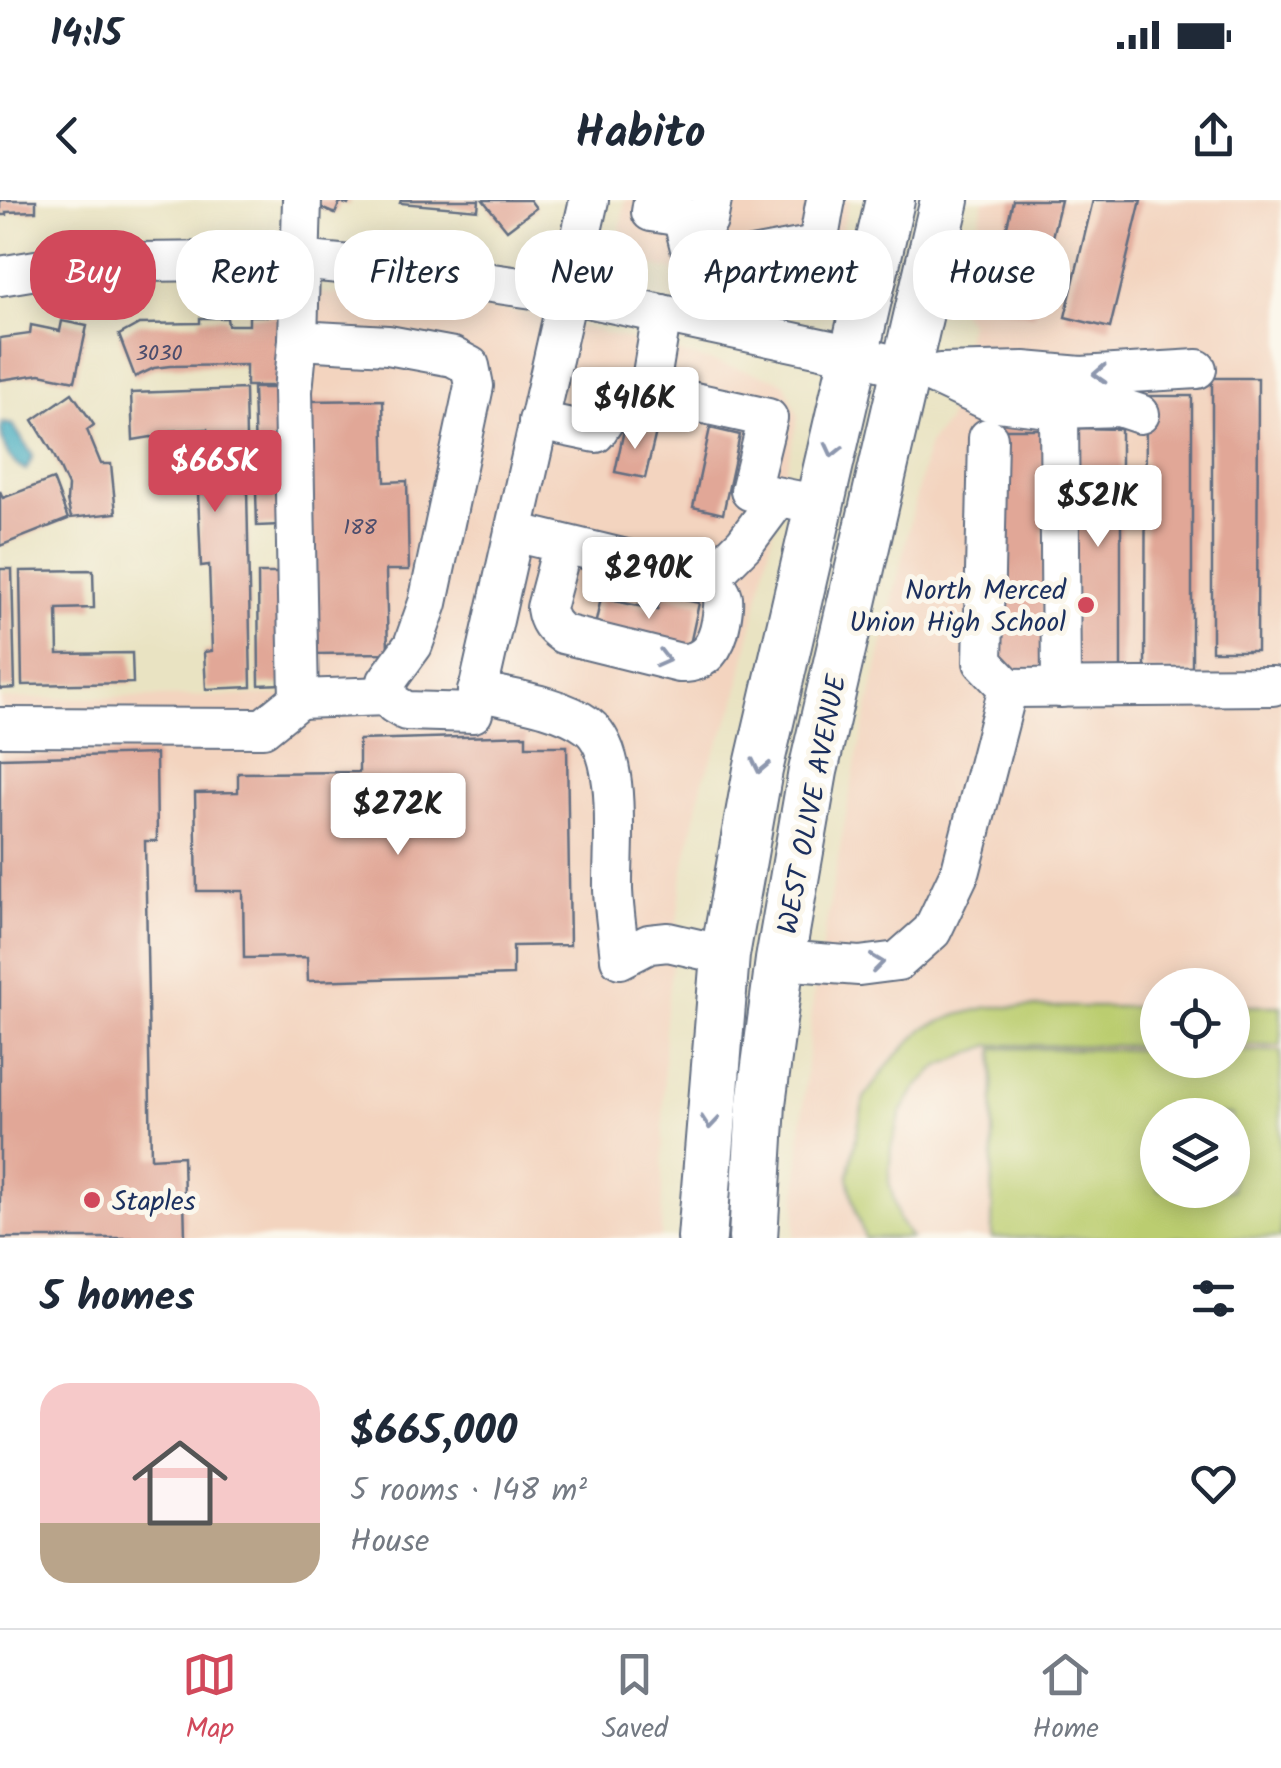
<!DOCTYPE html>
<html lang="en">
<head>
<meta charset="utf-8">
<style>
  body { margin:0; font-family:Kalam,sans-serif; background:#f6f6f7; color:#1f2937; height:100vh; display:flex; flex-direction:column; font-size:38px; white-space:nowrap }
  * { box-sizing:border-box; margin:0 }
  p { font-size:32px; color:#747a83 }
  .icon { flex:none; width:55px; height:55px; fill:none; stroke:currentColor; stroke-width:2; stroke-linecap:round; stroke-linejoin:round }
  .map { position:relative; height:1038px; overflow:hidden }
  .details { display:flex; flex-direction:column; background:#fff; flex:1 }
  .details>* { flex:none }
  .top-card { position:absolute; left:30px; top:30px; width:1222px; height:90px; display:flex; gap:20px }
  .controls { position:absolute; left:1140px; top:768px; display:grid; gap:20px }
  .controls a { display:grid; place-items:center; width:110px; height:110px; border-radius:50%; background:#fff; box-shadow:0 5px 25px #0003; font-size:50px }
  .price { position:absolute; translate:-50% -85px; padding:0 22px; border-radius:10px; background:#fff; color:#222; font-size:32px; line-height:65px; filter:drop-shadow(0 2px 5px #0008) }
  .price::after { content:''; position:absolute; left:50%; top:60px; width:30px; height:22px; margin-left:-15px; background:inherit; clip-path:polygon(0 0,100% 0,50% 100%) }
  .price.active { background:#d1495b; color:#fff }
  ul { padding:0; list-style:none }
  li { display:flex; align-items:center; gap:30px; height:250px; padding:0 40px }
  li+li { border-top:2px solid #e0e1e3 }
  li span { display:grid; place-items:center; flex:none; width:280px; height:200px; border-radius:30px; color:#555 }
  li>.icon { margin-inline-start:auto }
  span .icon { width:120px; height:120px; fill:#fffc; stroke-width:1 }
  li b { font-size:42px }
  h2 { display:flex; justify-content:space-between; align-items:center; height:120px; padding:0 40px; font-size:42px }
  .pill { padding:0 35px; border-radius:40px; background:#fff; box-shadow:0 5px 25px #0003; font-size:35px; line-height:90px }
  .pill.active { background:#d1495b; color:#fff }
  .status { display:flex; justify-content:space-between; align-items:center; height:70px; padding:0 50px; background:#fff; direction:ltr }
  .status svg { height:28px; fill:currentColor }
  header { display:flex; justify-content:space-between; align-items:center; height:130px; padding:0 40px; background:#fff; font-size:45px; font-weight:700 }
  .menu { display:flex; justify-content:space-around; align-items:center; height:140px; border-top:2px solid #e0e1e3; background:#fff; font-size:28px; color:#747a83 }
  .menu a { display:grid; justify-items:center; gap:5px }
  .menu .active { color:#d1495b }
  .map>svg:first-child { display:block }
</style>
</head>
<body>
<div class="status"><b>14:15</b><svg viewBox="0 0 49 12"><path d="M0 12V9h3v3zM5 12V6h3v6zM10 12V3h3v9zM15 12V0h3v12zM26 1h20v11H26zM47 4h2v5h-2z"/></svg></div>
<header><svg class="icon" aria-label="back" viewBox="0 0 24 24"><path d="M15 5l-7 7 7 7"/></svg>Habito<svg class="icon" aria-label="share" viewBox="0 0 24 24"><path d="M12 15V3M7 8l5-5 5 5M5 13v7h14v-7"/></svg></header>
<div class="map">
<svg width="1281" height="1038" viewBox="0 0 1281 1038">
  <rect width="100%" height="100%" fill="#fbf7ec"/>
  <filter id="ink" filterUnits="userSpaceOnUse"><feTurbulence type="fractalNoise" baseFrequency=".01" numOctaves="2"/><feDisplacementMap in="SourceGraphic" scale="20" xChannelSelector="R" yChannelSelector="G"/><feConvolveMatrix kernelMatrix="1 2 1 2 8 2 1 2 1" color-interpolation-filters="sRGB"/></filter>
  <filter id="wash" filterUnits="userSpaceOnUse"><feTurbulence type="fractalNoise" baseFrequency=".0048" numOctaves="4" result="noise"/><feDisplacementMap in="SourceGraphic" scale="40" xChannelSelector="R" yChannelSelector="G"/><feGaussianBlur stdDeviation="2.25" result="paint"/><feColorMatrix in="noise" values="0 0 0 0 0 0 0 0 0 0 0 0 0 0 0 0 0 1.4 0 .05"/><feComposite in="paint" operator="in"/></filter>
  <g filter="url(#wash)">
    <rect width="100%" height="100%" fill="#e9e3c2"/>
    <g fill="#f3d4bf" fill-rule="evenodd">
      <path d="M 625,0 L 849,0 L 828,88 L 802,102 L 624,59 L 619,38 Z"/>
      <path d="M 984,0 L 1281,0 L 1281,1038 L 794,1038 L 801,930 L 814,790 L 855,566 L 928,244 L 947,222 L 969,122 L 959,108 ZM 1158,785 L 1232,785 L 1232,860 L 1158,860 ZM 1158,915 L 1232,915 L 1232,990 L 1158,990 Z"/>
      <path d="M 301,91 L 530,113 L 774,178 L 785,184 L 798,216 L 735,505 L 703,580 L 683,673 L 665,819 L 661,1038 L 0,1038 L 0,499 L 309,495 Z"/>
    </g>
    <g fill="#bbcd70" stroke="#6b7e67" stroke-width="2.5" fill-rule="evenodd">
      <rect x="1233" y="806" width="48" height="40"/>
      <path d="M 989,807 L 1157,807 L 1157,846 L 991,845 L 939,866 L 916,888 L 902,911 L 891,947 L 889,981 L 899,1020 L 911,1038 L 865,1038 L 856,1013 L 848,977 L 864,898 L 891,861 L 924,828 L 958,815 Z"/>
      <path d="M 994,848 L 1157,850 L 1158,860 L 1232,860 L 1233,851 L 1281,851 L 1281,1038 L 992,1038 ZM 1232,915 L 1232,990 L 1158,990 L 1158,915 Z"/>
    </g>
    <path fill="#3faabf" stroke="#2d6c8e" stroke-width="2.5" d="M 2,223 L 13,225 L 33,256 L 26,270 C 7,261 0,243 2,223 Z"/>
    <g id="blocks">
      <g fill="#e1a797">
        <path d="M 0,0 L 36,0 L 36,11 L 6,12 L 6,15 L 0,15 Z"/>
        <path d="M 310,0 L 350,0 L 348,5 L 340,2 L 335,14 L 309,3 Z"/>
        <path d="M 401,0 L 479,0 L 478,10 L 400,3 Z"/>
        <path d="M 483,0 L 530,0 L 536,8 L 507,30 Z"/>
        <path d="M 1013,0 L 1061,0 L 1033,115 L 989,105 Z"/>
        <path d="M 1093,0 L 1141,0 L 1110,128 L 1065,117 Z"/>
        <path d="M 249,116 L 279,116 L 283,186 L 246,186 L 246,165 L 170,166 L 154,168 L 135,177 L 119,135 L 139,124 L 200,123 L 200,118 L 227,118 L 228,125 L 249,125 Z"/>
        <path d="M 62,121 L 87,126 L 75,181 L 40,174 L 0,180 L 0,138 L 30,134 L 31,125 L 60,131 Z"/>
        <path d="M 1212,178 L 1258,178 L 1257,451 L 1212,451 Z"/>
        <path d="M 253,188 L 278,188 L 280,325 L 257,326 Z"/>
        <path d="M 245,189 L 251,487 L 206,489 L 204,452 L 212,451 L 209,365 L 201,366 L 198,293 L 207,293 L 207,229 L 171,231 L 171,239 L 151,237 L 133,240 L 131,193 Z"/>
        <path d="M 72,193 L 94,225 L 87,230 L 101,264 L 111,264 L 116,313 L 71,318 L 67,301 L 68,286 L 53,253 L 33,220 Z"/>
        <path d="M 1146,196 L 1192,196 L 1192,471 L 1145,471 Z"/>
        <path d="M 383,200 L 385,282 L 407,281 L 409,370 L 386,370 L 388,453 L 313,454 L 309,201 Z"/>
        <path d="M 625,225 L 656,232 L 645,278 L 615,272 Z"/>
        <path d="M 710,228 L 740,235 L 723,314 L 693,307 Z"/>
        <path d="M 1075,228 L 1121,229 L 1121,471 L 1074,471 Z"/>
        <path d="M 997,229 L 1043,229 L 1043,471 L 996,471 Z"/>
        <path d="M 53,279 L 68,319 L 0,346 L 0,291 L 3,298 Z"/>
        <path d="M 0,369 L 12,369 L 15,488 L 0,489 Z"/>
        <path d="M 93,370 L 94,408 L 57,409 L 58,454 L 132,453 L 133,483 L 22,485 L 20,371 Z"/>
        <path d="M 258,373 L 281,373 L 283,484 L 259,485 Z"/>
        <path d="M 661,395 L 699,403 L 689,449 L 593,435 L 601,398 L 657,410 Z"/>
        <path d="M 526,535 L 526,546 L 567,546 L 570,745 L 513,746 L 513,775 L 308,781 L 307,757 L 244,758 L 243,691 L 197,691 L 195,593 L 238,592 L 238,573 L 359,572 L 359,540 Z"/>
        <path d="M 156,554 L 157,641 L 145,641 L 151,958 L 183,956 L 185,1038 L 0,1038 L 0,558 Z"/>
      </g>
    </g>
  </g>
  <g filter="url(#ink)">
    <use href="#blocks" fill-opacity="0" stroke="#636e81" stroke-width="2.5"/>
    <g fill="none" stroke-linecap="round" stroke-linejoin="round">
      <g stroke="#636e81" stroke-width="42">
        <g id="minor">
          <path d="M 302,0 L 298,140 L 388,145 L 453,157 L 470,166 L 474,186 L 428,403 L 413,445 L 387,481 L 388,496 L 394,504 L 406,511 L 473,513 L 589,0"/>
          <path d="M 653,0 L 651,12 L 708,21 L 712,0"/>
          <path d="M 682,17 L 690,48 L 699,62 C 726,68 796,97 812,63 C 819,48 822,17 826,0"/>
          <path d="M 727,69 L 752,57 L 816,45"/>
          <path d="M 0,76 L 36,70 L 137,62 L 298,60 L 402,70 L 568,94 L 854,155 L 932,174 L 989,201 L 1059,209 L 1119,207 L 1140,214"/>
          <path d="M 662,114 L 649,192 L 768,218 L 750,291 L 820,305"/>
          <path d="M 298,140 L 293,191 L 299,499 L 388,496"/>
          <path d="M 940,173 L 1024,171 L 1081,176 L 1197,169"/>
          <path d="M 1059,209 L 1061,488"/>
          <path d="M 538,221 L 596,233 L 612,209 L 649,192"/>
          <path d="M 988,238 L 983,462 L 1008,488 L 1273,486"/>
          <path d="M 514,332 L 709,379 C 714,384 721,390 723,398 C 724,406 722,415 721,422 C 717,446 705,464 680,463 L 563,434 C 553,427 548,421 546,408 L 563,344"/>
          <path d="M 709,379 L 744,344 L 779,297"/>
          <path d="M 477,491 C 511,499 560,505 588,526 C 624,554 612,648 613,690 C 614,713 618,736 620,759 L 649,744 L 668,742 L 725,755"/>
          <path d="M 0,527 L 263,528 L 299,499"/>
          <path d="M 780,760 L 859,766 L 898,761 L 932,731 L 961,670 L 1008,488"/>
        </g>
      </g>
      <g stroke="#636e81" stroke-width="52">
        <g id="major">
          <path d="M 702,1038 L 725,755 L 758,570 L 890,0"/>
          <path d="M 753,1038 L 761,904 L 780,760 L 813,571 L 945,0"/>
        </g>
      </g>
      <use href="#minor" stroke="#fff" stroke-width="38"/>
      <use href="#major" stroke="#fff" stroke-width="48"/>
    </g>
    <defs><path id="oneway-chevron" d="M-2-3.5L2.5 0L-2 3.5" fill="none" stroke-width="1.6" stroke-linecap="round" stroke-linejoin="round" transform="scale(2.5)"/></defs>
    <g stroke="#8d97ae">
      <use href="#oneway-chevron" transform="translate(1100 174) rotate(177)"/>
      <use href="#oneway-chevron" transform="translate(833 250) rotate(103)"/>
      <use href="#oneway-chevron" transform="translate(663 459) rotate(14)"/>
      <use href="#oneway-chevron" transform="translate(760 566) rotate(102)"/>
      <use href="#oneway-chevron" transform="translate(877 763) rotate(-7)"/>
      <use href="#oneway-chevron" transform="translate(710 922) rotate(95)"/>
    </g>
  </g>
  <g fill="#d1495b" stroke="#fbf7ec" stroke-width="4">
    <circle cx="1086" cy="405" r="10"/>
    <circle cx="92" cy="1000" r="10"/>
  </g>
  <g text-anchor="middle" stroke-width="10" stroke-linejoin="round" paint-order="stroke">
    <g font-size="22" fill="#4c4d6c">
      <text x="159" y="160">3030</text>
      <text x="360" y="334">188</text>
    </g>
    <g font-size="28" fill="#1b2f5e" stroke="#fbf7ec" text-anchor="end">
      <text x="1066" y="399">North Merced<tspan x="1066" dy="32">Union High School</tspan></text>
      <text x="112" y="1010" text-anchor="start">Staples</text>
    </g>
    <g font-size="28" fill="#1b2f5e" stroke="#fbf7ec">
      <text transform="translate(811 604) rotate(-79)" y="10">WEST OLIVE AVENUE</text>
    </g>
  </g>
</svg>
<div class="controls">
<a><svg class="icon" aria-label="locate" viewBox="0 0 24 24"><circle cx="12" cy="12" r="6"/><path d="M12 2v4M12 18v4M2 12h4M18 12h4"/></svg></a>
<a><svg class="icon" aria-label="layers" viewBox="0 0 24 24"><path d="M12 4l9 5-9 5-9-5zM3 14l9 5 9-5"/></svg></a>
</div>
<b class="price" style="left:635px;top:252px">$416K</b>
<b class="price active" style="left:215px;top:315px">$665K</b>
<b class="price" style="left:1098px;top:350px">$521K</b>
<b class="price" style="left:649px;top:422px">$290K</b>
<b class="price" style="left:398px;top:658px">$272K</b>
<div class="top-card">
<a class="pill active">Buy</a>
<a class="pill">Rent</a>
<a class="pill">Filters</a>
<a class="pill">New</a>
<a class="pill">Apartment</a>
<a class="pill">House</a>
</div>
</div>
<section class="details">
<h2>5 homes<svg class="icon" aria-label="filters" viewBox="0 0 24 24"><path d="M4 7h16M4 17h16"/><circle cx="9" cy="7" r="2"/><circle cx="15" cy="17" r="2"/></svg></h2>
<ul>
<li><span style="background:linear-gradient(#f6c9c9 70%,#b9a48a 0)"><svg class="icon" aria-label="home" viewBox="0 0 24 24"><path d="M3 11l9-7 9 7M6 9v11h12V9"/></svg></span><div><b>$665,000</b><p>5 rooms · 148 m²</p><p>House</p></div><svg class="icon" aria-label="heart" viewBox="0 0 24 24"><path d="M12 20l-8-8c-3-5 5-10 8-4 3-6 11-1 8 4z"/></svg></li>
</ul>
</section>
<nav class="menu">
<a class="active"><svg class="icon" aria-label="map" viewBox="0 0 24 24"><path d="M3 6l6-2 6 2 6-2v14l-6 2-6-2-6 2zM9 4v14M15 6v14"/></svg>Map</a>
<a><svg class="icon" aria-label="saved" viewBox="0 0 24 24"><path d="M7 4h10v16l-5-4-5 4z"/></svg>Saved</a>
<a><svg class="icon" aria-label="home" viewBox="0 0 24 24"><path d="M3 11l9-7 9 7M6 9v11h12V9"/></svg>Home</a>
</nav>
</body>
</html>
